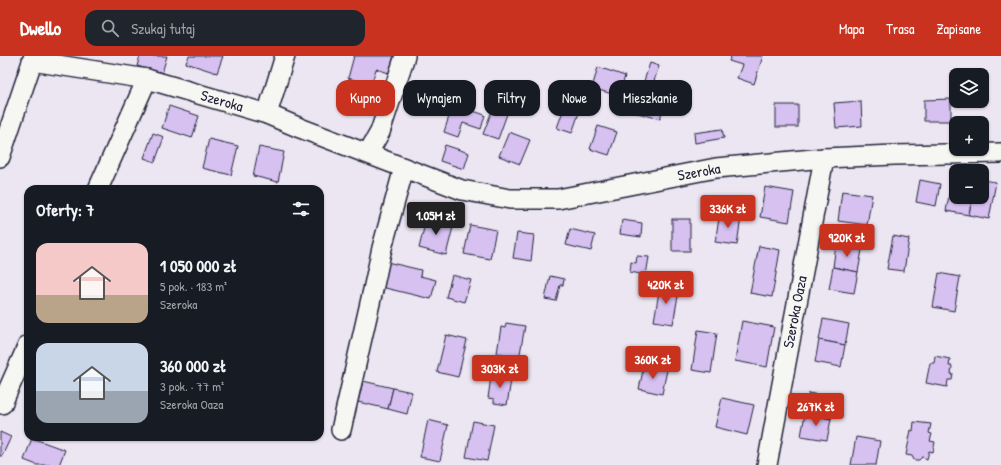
<!DOCTYPE html>
<html lang="pl">
<head>
<meta charset="utf-8">
<style>
  body { margin:0; font-family:"Patrick Hand",sans-serif; background:#20242c; color:#f1f3f6; height:100vh; display:flex; flex-direction:column; font-size:15px; white-space:nowrap }
  * { box-sizing:border-box; margin:0 }
  p { font-size:13px; color:#9ea1a6 }
  .icon { flex:none; width:22px; height:22px; fill:none; stroke:currentColor; stroke-width:2; stroke-linecap:round; stroke-linejoin:round }
  .map { position:relative; flex:1; overflow:hidden }
  .side { position:absolute; left:24px; top:129px; width:300px; height:256px; display:flex; flex-direction:column; background:#171b24; border-radius:12px; box-shadow:0 1px 3px #0004 }
  .side>* { flex:none }
  .hud { position:absolute; left:336px; top:24px; width:380px; height:36px; display:flex; gap:8px }
  .tools { position:absolute; left:949px; top:12px; display:grid; gap:8px }
  .tools a { display:grid; place-items:center; width:40px; height:40px; border-radius:8px; background:#171b24; box-shadow:0 1px 3px #0004; font-size:20px }
  .price { position:absolute; translate:-50% -34px; padding:0 9px; border-radius:4px; background:#c8321e; color:#fff; font-size:13px; line-height:26px; filter:drop-shadow(0 1px 2px #0008) }
  .price::after { content:''; position:absolute; left:50%; top:24px; width:12px; height:9px; margin-left:-6px; background:inherit; clip-path:polygon(0 0,100% 0,50% 100%) }
  .price.active { background:#222; color:#fff }
  ul { padding:0; list-style:none }
  li { display:flex; align-items:center; gap:12px; height:100px; padding:0 12px }
  li span { display:grid; place-items:center; flex:none; width:112px; height:80px; border-radius:12px; color:#555 }
  li>.icon { margin-inline-start:auto }
  span .icon { width:48px; height:48px; fill:#fffc; stroke-width:1 }
  li b { font-size:17px }
  h2 { display:flex; justify-content:space-between; align-items:center; height:48px; padding:0 12px; font-size:17px }
  .chip { padding:0 14px; border-radius:12px; background:#171b24; box-shadow:0 1px 3px #0004; font-size:14px; line-height:36px }
  .chip.active { background:#c8321e; color:#fff }
  header { display:flex; align-items:center; gap:24px; box-sizing:border-box; height:56px; padding:0 20px; background:#c8321e; color:#fff }
  header strong { font-size:19px }
  nav { display:flex; gap:22px; margin-inline-start:auto; font-size:14px }
  .search { width:280px; height:36px; background:#20242c; display:flex; align-items:center; gap:10px; box-sizing:border-box; padding:0 14px; border-radius:12px; color:#9ea1a6; font-size:15px }
  .map>svg:first-child { display:block }
</style>
</head>
<body>
<header>
<strong>Dwello</strong>
<div class="search"><svg class="icon" aria-label="search" viewBox="0 0 24 24"><circle cx="10" cy="10" r="6"/><path d="M15 15l6 6"/></svg>Szukaj tutaj</div>
<nav><a>Mapa</a><a>Trasa</a><a>Zapisane</a></nav>
</header>
<div class="map">
<svg width="1001" height="409" viewBox="0 0 1001 409">
  <rect width="100%" height="100%" fill="#ece6f2"/>
  <filter id="ink" filterUnits="userSpaceOnUse"><feTurbulence type="fractalNoise" baseFrequency=".025" numOctaves="2"/><feDisplacementMap in="SourceGraphic" scale="8" xChannelSelector="R" yChannelSelector="G"/><feConvolveMatrix kernelMatrix="1 2 1 2 8 2 1 2 1" color-interpolation-filters="sRGB"/></filter>
  <g filter="url(#ink)">
    <g fill="#d6c1f1" stroke="#22223b">
      <path d="M 140,0 L 167,0 L 162,17 L 137,10 Z"/>
      <path d="M 189,0 L 223,0 L 217,17 L 186,7 Z"/>
      <path d="M 354,0 L 394,0 L 389,17 L 376,13 L 371,29 L 348,22 Z"/>
      <path d="M 731,0 L 763,0 L 754,28 L 737,22 L 742,9 L 729,5 Z"/>
      <path d="M 650,7 L 659,10 L 651,34 L 642,31 Z"/>
      <path d="M 598,11 L 625,20 L 619,40 L 592,32 Z"/>
      <path d="M 641,34 L 666,41 L 660,63 L 634,56 Z"/>
      <path d="M 498,39 L 512,44 L 498,83 L 483,78 Z"/>
      <path d="M 951,43 L 951,65 L 924,65 L 924,44 Z"/>
      <path d="M 861,45 L 862,70 L 836,72 L 834,47 Z"/>
      <path d="M 566,46 L 581,51 L 572,77 L 557,72 Z"/>
      <path d="M 453,48 L 485,59 L 481,73 L 463,67 L 458,81 L 444,76 Z"/>
      <rect x="776" y="49" width="22" height="22"/>
      <path d="M 169,50 L 199,60 L 192,82 L 162,72 Z"/>
      <path d="M 598,70 L 617,76 L 609,99 L 590,93 Z"/>
      <path d="M 722,73 L 724,82 L 695,87 L 694,77 Z"/>
      <path d="M 509,76 L 530,84 L 520,108 L 499,100 Z"/>
      <path d="M 153,77 L 164,81 L 155,106 L 144,102 Z"/>
      <path d="M 209,83 L 238,90 L 231,119 L 202,112 Z"/>
      <path d="M 445,89 L 469,97 L 464,113 L 440,105 Z"/>
      <path d="M 259,91 L 284,96 L 278,126 L 253,120 Z"/>
      <path d="M 953,119 L 956,119 L 956,141 L 972,141 L 969,159 L 946,155 Z"/>
      <path d="M 920,124 L 940,128 L 936,150 L 916,146 Z"/>
      <path d="M 982,124 L 996,126 L 989,163 L 969,159 L 972,141 L 982,141 Z"/>
      <path d="M 765,131 L 794,136 L 789,166 L 760,161 Z"/>
      <path d="M 842,135 L 872,139 L 867,169 L 838,165 Z"/>
      <path d="M 720,157 L 741,161 L 737,189 L 715,186 Z"/>
      <path d="M 427,160 L 454,167 L 446,199 L 419,192 Z"/>
      <rect x="672" y="163" width="18" height="32"/>
      <path d="M 622,164 L 642,167 L 641,181 L 620,178 Z"/>
      <path d="M 470,169 L 496,174 L 490,203 L 464,198 Z"/>
      <path d="M 570,173 L 595,179 L 591,195 L 566,189 Z"/>
      <path d="M 517,177 L 534,179 L 531,205 L 513,202 Z"/>
      <path d="M 893,180 L 909,183 L 904,215 L 887,213 Z"/>
      <path d="M 836,189 L 862,194 L 858,216 L 833,211 Z"/>
      <path d="M 759,190 L 780,194 L 772,241 L 750,237 Z"/>
      <path d="M 637,200 L 649,201 L 646,219 L 630,216 L 631,206 L 636,207 Z"/>
      <path d="M 387,206 L 421,214 L 420,220 L 436,224 L 431,243 L 381,231 Z"/>
      <path d="M 833,211 L 858,216 L 854,237 L 829,233 Z"/>
      <path d="M 939,217 L 960,221 L 954,255 L 933,251 Z"/>
      <path d="M 452,219 L 471,224 L 464,246 L 446,241 Z"/>
      <path d="M 550,220 L 564,223 L 563,229 L 560,229 L 556,245 L 545,243 Z"/>
      <path d="M 660,230 L 679,234 L 673,268 L 654,265 Z"/>
      <path d="M 823,263 L 849,268 L 845,289 L 819,284 Z"/>
      <path d="M 742,265 L 774,271 L 767,311 L 735,305 Z"/>
      <path d="M 506,267 L 525,270 L 519,303 L 502,300 L 503,298 L 497,297 L 501,271 L 505,272 Z"/>
      <path d="M 698,274 L 717,277 L 711,317 L 692,314 Z"/>
      <path d="M 446,279 L 467,284 L 458,321 L 437,316 Z"/>
      <path d="M 819,284 L 845,289 L 841,311 L 815,306 Z"/>
      <path d="M 935,300 L 950,303 L 949,310 L 952,310 L 951,318 L 953,318 L 952,324 L 948,324 L 947,331 L 926,327 L 930,307 L 934,307 Z"/>
      <path d="M 644,310 L 667,314 L 662,338 L 639,333 Z"/>
      <path d="M 502,316 L 512,318 L 507,349 L 494,347 L 494,343 L 488,342 L 491,321 L 501,322 Z"/>
      <path d="M 363,325 L 393,332 L 388,353 L 358,346 Z"/>
      <path d="M 393,332 L 412,336 L 407,358 L 388,353 Z"/>
      <path d="M 809,337 L 835,342 L 831,363 L 805,358 Z"/>
      <path d="M 722,342 L 754,349 L 747,379 L 715,371 Z"/>
      <path d="M 805,358 L 831,363 L 827,384 L 801,380 Z"/>
      <path d="M 428,364 L 448,369 L 440,405 L 420,401 Z"/>
      <path d="M 473,365 L 494,369 L 487,405 L 466,401 Z"/>
      <path d="M 914,366 L 931,368 L 929,377 L 932,378 L 930,385 L 935,386 L 933,396 L 929,395 L 927,403 L 922,401 L 919,404 L 914,404 L 912,400 L 906,399 L 911,374 L 913,375 Z"/>
      <path d="M 0,376 L 11,381 L 2,400 L 0,400 Z"/>
      <path d="M 856,381 L 880,385 L 876,409 L 851,409 Z"/>
      <path d="M 32,382 L 65,394 L 59,409 L 37,409 L 24,404 Z"/>
    </g>
    <g fill="none" stroke-linecap="round" stroke-linejoin="round">
      <g stroke="#22223b" stroke-width="22">
        <g id="minor">
          <path d="M 32,5 L 147,23 L 267,58 L 300,72 L 462,134 L 510,143 L 558,143 L 716,112 L 824,102 L 894,99 L 1001,97"/>
          <path d="M 267,58 L 285,0"/>
          <path d="M 368,97 L 380,76 L 405,0"/>
          <path d="M 0,101 L 34,0"/>
          <path d="M 98,133 L 147,23"/>
          <path d="M 2,348 L 28,289"/>
          <path d="M 341,374 L 373,234 L 382,192 L 404,112"/>
          <path d="M 767,409 L 824,102"/>
        </g>
      </g>
      <use href="#minor" stroke="#f6f6f2" stroke-width="19"/>
    </g>
  </g>
  <g text-anchor="middle" stroke-width="3" stroke-linejoin="round" paint-order="stroke">
    <g font-size="15" fill="#22223b" stroke="#f6f6f2">
      <text transform="translate(222 45) rotate(16)" y="5">Szeroka</text>
      <text transform="translate(699 116) rotate(-10)" y="5">Szeroka</text>
      <text transform="translate(795 256) rotate(-79)" y="5">Szeroka Oaza</text>
    </g>
  </g>
</svg>
<div class="tools">
<a><svg class="icon" aria-label="layers" viewBox="0 0 24 24"><path d="M12 4l9 5-9 5-9-5zM3 14l9 5 9-5"/></svg></a>
<a>+</a>
<a>−</a>
</div>
<b class="price" style="left:728px;top:173px">336K zł</b>
<b class="price active" style="left:436px;top:180px">1.05M zł</b>
<b class="price" style="left:847px;top:202px">920K zł</b>
<b class="price" style="left:666px;top:249px">420K zł</b>
<b class="price" style="left:653px;top:324px">360K zł</b>
<b class="price" style="left:500px;top:333px">303K zł</b>
<b class="price" style="left:816px;top:371px">267K zł</b>
<div class="hud">
<a class="chip active">Kupno</a>
<a class="chip">Wynajem</a>
<a class="chip">Filtry</a>
<a class="chip">Nowe</a>
<a class="chip">Mieszkanie</a>
</div>
<section class="side">
<h2>Oferty: 7<svg class="icon" aria-label="filters" viewBox="0 0 24 24"><path d="M4 7h16M4 17h16"/><circle cx="9" cy="7" r="2"/><circle cx="15" cy="17" r="2"/></svg></h2>
<ul>
<li><span style="background:linear-gradient(#f6c9c9 65%,#b9a48a 0)"><svg class="icon" aria-label="home" viewBox="0 0 24 24"><path d="M3 11l9-7 9 7M6 9v11h12V9"/></svg></span><div><b>1 050 000 zł</b><p>5 pok. · 183 m²</p><p>Szeroka</p></div></li>
<li><span style="background:linear-gradient(#c9d6e8 60%,#9aa5b1 0)"><svg class="icon" aria-label="home" viewBox="0 0 24 24"><path d="M3 11l9-7 9 7M6 9v11h12V9"/></svg></span><div><b>360 000 zł</b><p>3 pok. · 77 m²</p><p>Szeroka Oaza</p></div></li>
</ul>
</section>
</div>
</body>
</html>
